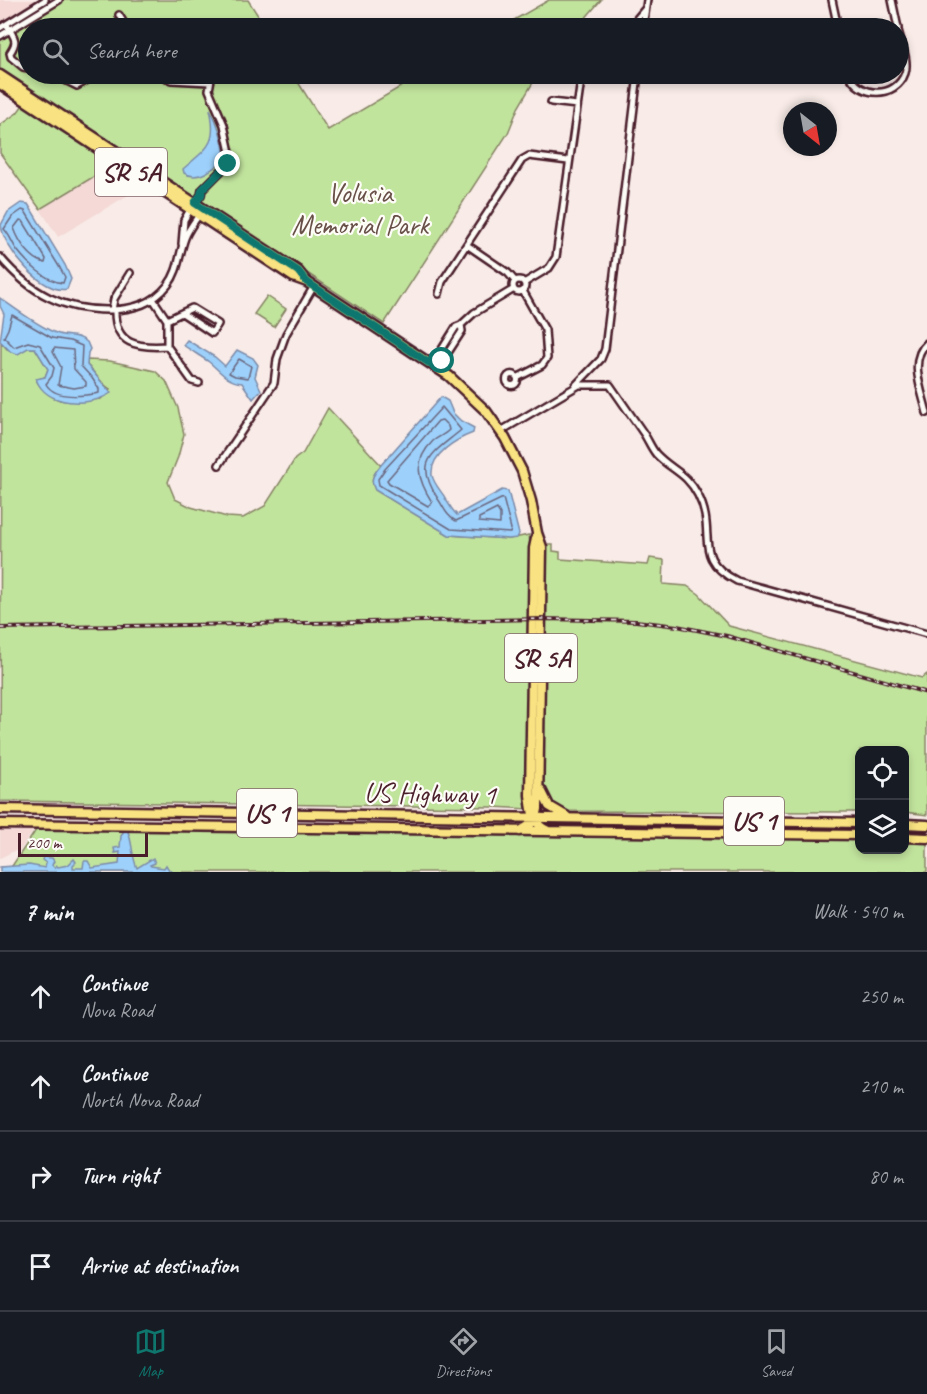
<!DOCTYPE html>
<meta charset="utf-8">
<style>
:root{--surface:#171b24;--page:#20242c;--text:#f1f3f6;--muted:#9ea1a6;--line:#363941;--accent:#0f766e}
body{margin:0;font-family:Caveat,sans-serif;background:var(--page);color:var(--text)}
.controls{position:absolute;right:18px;bottom:18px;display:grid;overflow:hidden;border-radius:12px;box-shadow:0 3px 9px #0003}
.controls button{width:54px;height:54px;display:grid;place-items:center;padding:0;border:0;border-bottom:2px solid var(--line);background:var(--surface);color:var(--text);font:30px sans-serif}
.compass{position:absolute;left:783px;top:102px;width:54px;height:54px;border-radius:50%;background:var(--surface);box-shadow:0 3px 9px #0003;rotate:149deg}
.scale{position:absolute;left:18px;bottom:15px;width:130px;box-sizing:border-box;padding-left:6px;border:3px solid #4a1f2b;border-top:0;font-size:16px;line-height:21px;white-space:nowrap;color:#4a1f2b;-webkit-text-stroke:4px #fdfcf7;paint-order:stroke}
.stop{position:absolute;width:18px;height:18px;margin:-14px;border:4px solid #0f766e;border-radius:50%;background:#fff}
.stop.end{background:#0f766e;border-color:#fff;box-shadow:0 2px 6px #0008}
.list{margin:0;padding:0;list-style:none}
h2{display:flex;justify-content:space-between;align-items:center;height:78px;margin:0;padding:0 24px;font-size:26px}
h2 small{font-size:20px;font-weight:400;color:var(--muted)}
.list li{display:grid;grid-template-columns:39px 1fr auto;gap:18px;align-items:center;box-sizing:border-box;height:90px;padding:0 24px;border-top:2px solid var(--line)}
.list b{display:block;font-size:22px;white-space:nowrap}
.list p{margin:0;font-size:20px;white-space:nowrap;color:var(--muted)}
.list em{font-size:20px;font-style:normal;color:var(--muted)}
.icon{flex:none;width:33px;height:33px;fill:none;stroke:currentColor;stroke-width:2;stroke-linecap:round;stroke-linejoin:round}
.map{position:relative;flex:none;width:927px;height:872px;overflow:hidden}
.search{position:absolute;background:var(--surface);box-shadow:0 3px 9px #0003;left:18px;right:18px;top:18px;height:66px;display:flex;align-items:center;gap:15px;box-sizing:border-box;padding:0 21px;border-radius:33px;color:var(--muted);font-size:22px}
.sheet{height:438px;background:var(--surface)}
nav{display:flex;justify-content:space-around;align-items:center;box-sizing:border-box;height:84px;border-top:2px solid var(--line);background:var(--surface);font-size:16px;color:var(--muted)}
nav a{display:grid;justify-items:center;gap:3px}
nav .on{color:var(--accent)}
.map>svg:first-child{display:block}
.built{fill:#f4d9d6}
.green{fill:#c1e49d;stroke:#868264;stroke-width:1.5}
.water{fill:#9dd1fb;stroke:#7c8aa8;stroke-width:1.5}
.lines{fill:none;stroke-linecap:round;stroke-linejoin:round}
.shore{stroke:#6b667e;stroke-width:1.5}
.minor-casing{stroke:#4a1f2b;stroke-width:10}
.primary-casing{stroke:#4a1f2b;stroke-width:13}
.minor{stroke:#fdfcf7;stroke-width:5}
.primary{stroke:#f8e281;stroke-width:8}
.rail-casing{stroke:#4a1f2b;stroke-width:4}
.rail{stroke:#fdfcf7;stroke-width:1.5;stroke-dasharray:4.5;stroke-linecap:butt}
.route{stroke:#0f766e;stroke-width:8}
.labels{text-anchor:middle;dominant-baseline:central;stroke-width:4.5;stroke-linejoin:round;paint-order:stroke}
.shield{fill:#fdfcf7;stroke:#806168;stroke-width:1.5}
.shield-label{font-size:27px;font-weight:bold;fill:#4a1f2b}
.park-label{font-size:28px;fill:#685048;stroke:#fdfcf7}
.street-label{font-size:28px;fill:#4a1f2b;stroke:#fdfcf7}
</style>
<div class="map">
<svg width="927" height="872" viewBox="0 0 927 872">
<rect width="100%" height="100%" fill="#f9ece8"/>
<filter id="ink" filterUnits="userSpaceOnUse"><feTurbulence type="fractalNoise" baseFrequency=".0167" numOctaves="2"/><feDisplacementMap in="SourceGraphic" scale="12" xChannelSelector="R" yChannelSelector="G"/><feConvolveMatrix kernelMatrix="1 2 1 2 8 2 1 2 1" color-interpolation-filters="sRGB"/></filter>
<g filter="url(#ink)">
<path class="built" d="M0,0h41l-41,25z
M113,165l32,20 -87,52 -18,-28z
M0,830h34l-15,22 -5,-1 -14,7z"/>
<path class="green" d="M59,0h189l18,28h-238v46h265l35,56 94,-56h116l-20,34 -10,25 -124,191 -175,-116 -10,13 -86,-56 -73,44 -40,-56v-28l17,-12 6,-8 -23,-15v-54z
M549,0h52l-24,28h-77z
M267,296l19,13 -12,18 -20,-13z
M1,342l6,7 28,-1 13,21 -3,8 -9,3c16,28 38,21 65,19l9,-10c-10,-6 -15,-17 -23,-24v-5l23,1 45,10 11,10 12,27 6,26 -6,23 -10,25 7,17 16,8 36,10 16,1 22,-12 30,-47 8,-6 25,-45 53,57c-7,9 -12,14 -6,25l74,45 60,4 20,-4 3,30 -3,244 -37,-2 -492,-6z
M545,545h8v6l7,1v7l88,6 2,-7 14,2 -1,24 24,2 12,8 30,32 193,52 5,-4v141l-22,-3 -1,-62h-44l-1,62 -298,-1 -14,-12 -5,-15z
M40,824l819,12 1,14h44l1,-13 22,1v34h-919z"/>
<path class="water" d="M210,109c8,14 13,31 15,48 -9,11 -27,25 -41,16l-1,-4c24,-21 35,-24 27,-60z
M21,203l7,1 37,61 6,14 -4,10c-24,6 -64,-41 -66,-64l7,-13z
M0,298c17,12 38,28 56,35 12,5 19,0 31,9l3,7 -2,4 -1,12 24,28c-21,14 -65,14 -75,-14l9,-2 3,-8 -13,-21h-7l-10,6 -7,-2 -11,-11 4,-27 -4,-8z
M187,340l28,17 10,9 12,-16 16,8 5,7 -3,12 6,13 -8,9 -11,-16c-16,-2 -21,-11 -33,-21 -9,-6 -17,-11 -26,-17z
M441,397l7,4 5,12 8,8 13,7 -1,5c-16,6 -43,21 -41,42 1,7 8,15 12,21 4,7 7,13 13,19l45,-25 6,1 11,43 -2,4 -8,1 -60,-4 -74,-45c-6,-11 -1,-16 6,-25z
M126,827c7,12 5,28 11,41l16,-10 2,5 -5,2 1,1 13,2 2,-3 3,5 4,2h-173v-5l29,-2 16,3 1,-5 -4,-3 1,-3 9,1 2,3 -2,4 3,3 1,-3 2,2 10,-2 6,-6 2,3 -3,3v3h10l1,-7h4l4,7 27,-4 1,-12 -5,1 -1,-5 6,-1 1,-11z"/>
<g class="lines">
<path class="shore" d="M22,210l3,1 35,57 5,9 -2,6c-16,-1 -36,-20 -46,-33 -5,-7 -7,-15 -13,-21l8,-12z
M20,220l3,1 23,38 -1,4c-15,-4 -26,-21 -31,-35z
M12,315l40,23 18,3 12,5 -1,20 11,12 7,11v4c-16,3 -44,7 -53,-9l6,-8 2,-8 -14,-23 -12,-3 -14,5 -10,-10 4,-8z
M54,348l19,2 1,19 12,13v4l-12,2 -16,-3 3,-18 -8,-15z
M239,359l12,7 -3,12 -13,-2 -6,-3z
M442,407l19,23c-28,24 -48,30 -23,69 6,8 8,17 18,22l47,-23 8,31 -1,4 -59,-4 -72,-44 -1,-6 7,-10z
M442,420l6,6 1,4c-5,5 -11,7 -16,11 -21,21 -15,39 -1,61l-4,4 -39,-23 -2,-3 51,-59z
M497,509l3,5v10l-21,-2v-4z"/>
<defs>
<path id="minor" d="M832,0l6,28
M892,0l6,28
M119,15l8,13
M7,25c7,13 12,15 3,28l1,4 12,10 5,1
M0,28l45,-28
M629,28l16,-19
M643,28l4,-28
M0,36l59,-36
M53,74l24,12 21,-12
M158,74l13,6 38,2
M849,74c10,24 47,25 56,-1 4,-12 -4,-31 -7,-43
M551,102l26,3
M195,203l6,-8 1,-5 24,-24 5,-9 -7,-32 -15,-35 3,-16
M182,244l2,-24 7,-12
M467,245l41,28 7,8
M0,257c30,36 64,54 111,53 23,-1 42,-6 57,-25 11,-14 11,-31 17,-47 3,-8 9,-16 14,-23
M513 286a6 6 0 1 1 12 0a6 6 0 1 1-12 0Z
M524,283l25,-15 7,-11 25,-177
M439,294l3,-12 80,-122 7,-4 39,5
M153,299l14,21v26l25,35 7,2
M112,310l2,-11 16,-26
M115,310c-1,35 23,38 52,36
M167,320l25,-12 26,16 -6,9 -30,-20
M927,343c-19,17 -5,48 0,70
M432,365l24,-38 5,-2 13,-12 40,-24
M438,368l24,-37 -1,-6
M506.5 380a5.5 5.5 0 1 1 11 0a5.5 5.5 0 1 1-11 0Z
M517,378l25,-13 5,-7 -2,-28 -22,-39
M575,386l26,-27 4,-10 33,-275
M501,431l78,-46h31c11,16 23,33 34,49 4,6 7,14 12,20 15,16 31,19 42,41 20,38 -8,62 39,86l190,53
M219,465l55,-82 3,-24 9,-25 28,-48"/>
<path id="primary" d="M0,75l298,196 8,10
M0,84l293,193 14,5 142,94 37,35 19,27 17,33 9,30 6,32 5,14 -4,262c-2,13 -7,16 -18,22
M537,534l-3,14 -4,247c2,16 2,29 18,36
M541,790l8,16 17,10
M0,809l860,14
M0,824l860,11
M904,824l23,1
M904,837l23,1"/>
</defs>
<use href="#minor" class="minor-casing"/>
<use href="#primary" class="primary-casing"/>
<use href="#minor" class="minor"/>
<use href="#primary" class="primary"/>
<defs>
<path id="rail" d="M0,628l545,-9 91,2 41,5 50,10 200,57"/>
</defs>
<use href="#rail" class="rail-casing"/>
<use href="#rail" class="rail"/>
</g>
</g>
<g class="lines" filter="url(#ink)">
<path class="route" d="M228,164l-26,26 -1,5 -6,8 103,68 9,11 125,83 6,3 4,-7"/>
</g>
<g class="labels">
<g class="shield">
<rect x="95" y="148" width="72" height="48" rx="4.5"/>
<rect x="505" y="634" width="72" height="48" rx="4.5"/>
<rect x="237" y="789" width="60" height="48" rx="4.5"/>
<rect x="724" y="797" width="60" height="48" rx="4.5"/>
</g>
<g class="shield-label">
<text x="131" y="172">SR 5A</text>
<text x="541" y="658">SR 5A</text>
<text x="267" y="813">US 1</text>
<text x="754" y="821">US 1</text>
</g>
<g class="park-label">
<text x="360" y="192">Volusia<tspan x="360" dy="32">Memorial Park</tspan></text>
</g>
<g class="street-label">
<text transform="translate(430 793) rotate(1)">US Highway 1</text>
</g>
</g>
</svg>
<div class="controls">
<button><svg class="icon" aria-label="locate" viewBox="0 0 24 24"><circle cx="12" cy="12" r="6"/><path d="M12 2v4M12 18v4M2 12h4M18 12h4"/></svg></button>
<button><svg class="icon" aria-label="layers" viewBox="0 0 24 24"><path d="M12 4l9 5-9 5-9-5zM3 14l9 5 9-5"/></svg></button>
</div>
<svg class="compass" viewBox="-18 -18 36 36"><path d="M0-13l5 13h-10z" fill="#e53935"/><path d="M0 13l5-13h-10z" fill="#9ea1a6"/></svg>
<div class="scale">200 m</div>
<div class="stop" style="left:442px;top:361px"></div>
<div class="stop end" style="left:228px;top:164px"></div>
<div class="search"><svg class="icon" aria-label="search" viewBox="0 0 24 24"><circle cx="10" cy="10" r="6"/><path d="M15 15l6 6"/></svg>Search here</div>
</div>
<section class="sheet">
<h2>7 min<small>Walk · 540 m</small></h2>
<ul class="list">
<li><svg class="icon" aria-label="ahead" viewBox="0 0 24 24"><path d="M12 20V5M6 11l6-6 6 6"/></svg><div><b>Continue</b><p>Nova Road</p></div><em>250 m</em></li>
<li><svg class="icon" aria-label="ahead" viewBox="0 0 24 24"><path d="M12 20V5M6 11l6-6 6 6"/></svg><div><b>Continue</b><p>North Nova Road</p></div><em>210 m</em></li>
<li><svg class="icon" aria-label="right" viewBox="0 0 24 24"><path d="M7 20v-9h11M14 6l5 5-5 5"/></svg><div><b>Turn right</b></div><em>80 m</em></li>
<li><svg class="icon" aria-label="arrive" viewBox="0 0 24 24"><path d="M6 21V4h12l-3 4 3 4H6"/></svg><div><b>Arrive at destination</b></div></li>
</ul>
</section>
<nav>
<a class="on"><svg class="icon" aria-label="map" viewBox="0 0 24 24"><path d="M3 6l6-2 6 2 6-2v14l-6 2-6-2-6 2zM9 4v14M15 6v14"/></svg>Map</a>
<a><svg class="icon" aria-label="directions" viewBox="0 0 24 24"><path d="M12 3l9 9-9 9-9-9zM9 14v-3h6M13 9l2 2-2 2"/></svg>Directions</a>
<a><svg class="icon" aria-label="saved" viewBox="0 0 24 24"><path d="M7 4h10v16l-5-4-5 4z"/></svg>Saved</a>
</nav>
